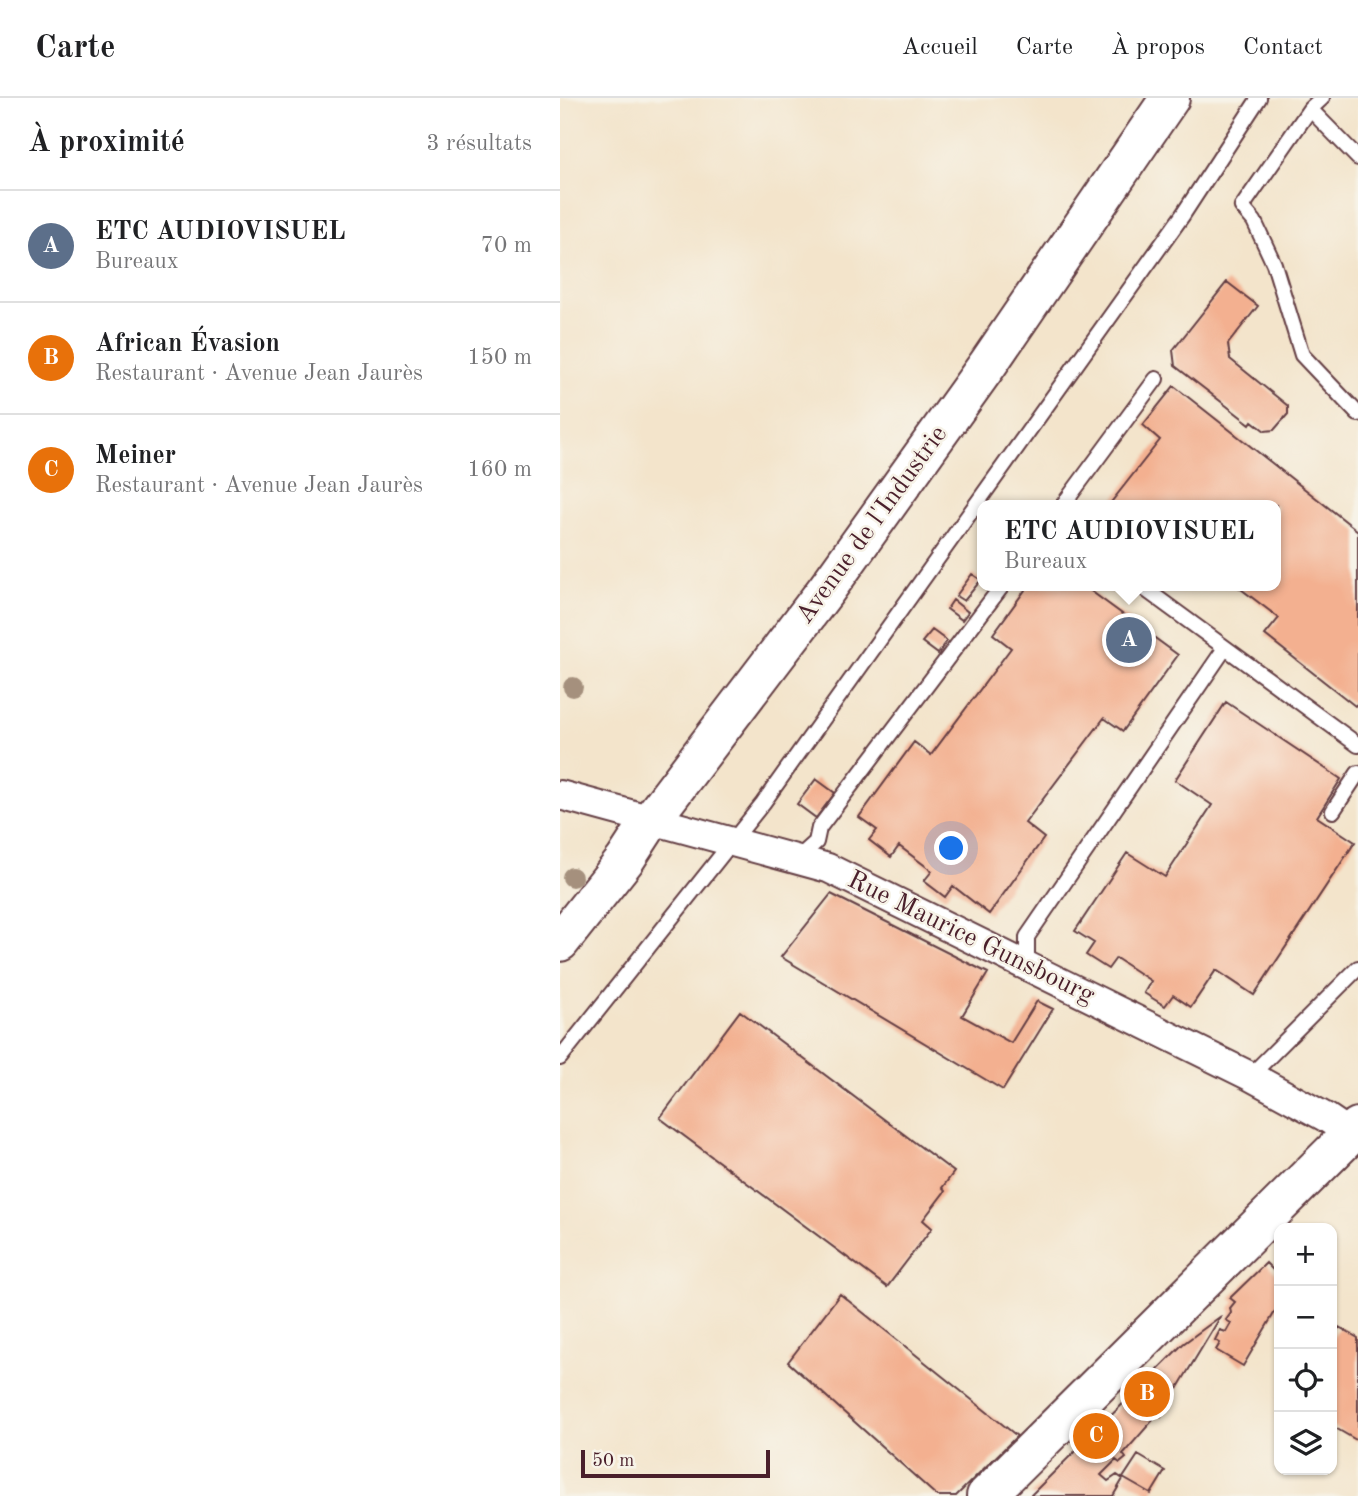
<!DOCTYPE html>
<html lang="fr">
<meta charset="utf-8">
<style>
:root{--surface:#fff;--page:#f2f2f2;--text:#202124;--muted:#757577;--line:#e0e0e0;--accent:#1f6fb2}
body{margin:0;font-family:"Old Standard TT",serif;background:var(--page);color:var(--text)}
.controls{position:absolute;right:21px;bottom:21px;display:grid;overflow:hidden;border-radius:14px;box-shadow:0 2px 5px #0004}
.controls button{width:63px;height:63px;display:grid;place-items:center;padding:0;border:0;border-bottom:2px solid var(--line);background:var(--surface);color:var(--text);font:35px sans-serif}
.scale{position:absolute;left:21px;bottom:18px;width:189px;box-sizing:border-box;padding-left:7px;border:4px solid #4a1f2b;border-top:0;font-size:19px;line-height:24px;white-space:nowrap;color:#4a1f2b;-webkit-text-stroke:5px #f7f3e8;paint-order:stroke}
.you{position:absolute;left:392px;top:751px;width:24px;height:24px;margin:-18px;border:5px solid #fff;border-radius:50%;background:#1a73e8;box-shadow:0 0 0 10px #1a73e833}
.badge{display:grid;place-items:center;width:46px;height:46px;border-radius:50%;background:var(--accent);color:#fff;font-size:23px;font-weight:700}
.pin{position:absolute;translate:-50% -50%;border:4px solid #fff;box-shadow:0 2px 7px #0006}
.popup{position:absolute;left:417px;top:402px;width:304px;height:91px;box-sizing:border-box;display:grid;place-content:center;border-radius:14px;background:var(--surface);filter:drop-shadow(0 2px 5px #0005);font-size:23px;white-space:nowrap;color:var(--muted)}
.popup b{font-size:26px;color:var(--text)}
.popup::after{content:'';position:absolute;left:50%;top:100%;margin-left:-14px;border:14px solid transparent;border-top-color:var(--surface)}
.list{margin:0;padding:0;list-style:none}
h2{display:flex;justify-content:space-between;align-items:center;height:91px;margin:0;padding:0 28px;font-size:30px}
h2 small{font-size:23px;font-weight:400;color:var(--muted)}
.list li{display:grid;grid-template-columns:46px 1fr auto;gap:21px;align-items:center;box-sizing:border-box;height:112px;padding:0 28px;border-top:2px solid var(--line)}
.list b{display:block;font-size:26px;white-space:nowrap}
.list p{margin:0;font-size:23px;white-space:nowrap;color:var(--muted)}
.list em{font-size:23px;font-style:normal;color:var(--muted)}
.icon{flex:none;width:38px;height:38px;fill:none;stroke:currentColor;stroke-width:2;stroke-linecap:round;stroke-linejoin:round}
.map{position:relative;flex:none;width:798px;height:1398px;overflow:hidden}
header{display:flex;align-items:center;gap:42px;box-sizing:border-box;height:98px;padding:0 35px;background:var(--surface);border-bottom:2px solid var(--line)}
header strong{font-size:33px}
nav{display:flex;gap:38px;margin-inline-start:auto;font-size:24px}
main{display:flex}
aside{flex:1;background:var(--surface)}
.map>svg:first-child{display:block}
.building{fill:#f3b090}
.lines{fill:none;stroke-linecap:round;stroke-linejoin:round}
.service-casing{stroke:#633d43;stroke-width:18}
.minor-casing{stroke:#633d43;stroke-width:32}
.secondary-casing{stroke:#633d43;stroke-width:42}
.service{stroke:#fff;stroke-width:14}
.minor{stroke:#fff;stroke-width:28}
.secondary{stroke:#fff;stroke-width:38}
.tree{fill:#a5907d}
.labels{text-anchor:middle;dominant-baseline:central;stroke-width:5;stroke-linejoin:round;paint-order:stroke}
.street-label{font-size:26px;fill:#4a1f2b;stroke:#f7f3e8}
</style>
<header>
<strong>Carte</strong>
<nav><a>Accueil</a><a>Carte</a><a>À propos</a><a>Contact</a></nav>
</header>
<main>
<aside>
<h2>À proximité<small>3 résultats</small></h2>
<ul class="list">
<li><span class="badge" style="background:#5c6f8a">A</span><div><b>ETC AUDIOVISUEL</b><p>Bureaux</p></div><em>70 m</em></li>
<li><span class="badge" style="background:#e8710a">B</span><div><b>African Évasion</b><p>Restaurant · Avenue Jean Jaurès</p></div><em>150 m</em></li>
<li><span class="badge" style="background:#e8710a">C</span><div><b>Meiner</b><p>Restaurant · Avenue Jean Jaurès</p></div><em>160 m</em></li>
</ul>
</aside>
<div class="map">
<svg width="798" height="1398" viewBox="0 0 798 1398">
<rect width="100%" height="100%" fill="#f7f3e8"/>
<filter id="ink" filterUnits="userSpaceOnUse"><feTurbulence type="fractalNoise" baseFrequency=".0143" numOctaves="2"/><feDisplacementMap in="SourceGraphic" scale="14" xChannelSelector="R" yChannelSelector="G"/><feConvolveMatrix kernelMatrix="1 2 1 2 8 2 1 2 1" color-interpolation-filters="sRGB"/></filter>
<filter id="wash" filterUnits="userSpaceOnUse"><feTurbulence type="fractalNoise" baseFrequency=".00686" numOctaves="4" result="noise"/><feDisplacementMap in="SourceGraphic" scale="28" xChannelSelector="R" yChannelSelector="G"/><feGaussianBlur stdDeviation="1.57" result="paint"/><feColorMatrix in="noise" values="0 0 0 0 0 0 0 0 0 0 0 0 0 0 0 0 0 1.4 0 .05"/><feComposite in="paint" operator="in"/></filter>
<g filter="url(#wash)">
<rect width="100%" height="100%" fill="#f3e4cb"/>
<g id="blocks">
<path class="building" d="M667,184l31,24 -30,38 2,15 58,47v8l-14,16 -9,1 -13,-10 -2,3 -75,-58 -2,-16z
M614,288l184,145v172l-3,3 -90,-71 14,-17 -42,-32h39v-81h-167l51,-65 -17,-15z
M412,476l9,6 -17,21 -8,-5z
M468,488h56l94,69 -55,76 -19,-13 -79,105 19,15 -55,76 -36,-28 -8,11 -21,-16 8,-10 -33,-25 -8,11 -22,-17 8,-10 -18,-13 55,-75 17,13 80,-107 -18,-14z
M393,502l15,12 -6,8 -15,-11z
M372,532l15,11 -9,13 -16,-12z
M666,604l115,77 -24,38 38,25 -101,153 -38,-25 -25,37 -18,-12 -8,11 -21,-13 7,-12 -35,-23 -8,11 -22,-14 8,-12 -19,-12 52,-78 38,24 47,-72 -37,-25z
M256,681l19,14 -19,25 -19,-14z
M271,796l157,79 -26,43 49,27 26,-42 16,8 -50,81 -222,-133z
M180,913l214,161 -12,16 3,3 -22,29 9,8 -45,59 -227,-169z
M706,1165l13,13v29l-36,61 -27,-16 4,-7 -5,-3 5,-10 6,2 5,-9 -5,-3 5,-7 -1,-5 5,-6 -5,-4z
M280,1196l177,142 -61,60h-19l-149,-134z
M661,1218l-44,73 -7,-4 -3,4 7,6 -13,22 -8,-6 -5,5 5,4 -30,34 3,4 -6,5 -4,-3 -15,15 7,6 9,-6 6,4 -10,17h-83l153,-152z
M779,1229l19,11v103l-26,-15v-87z
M578,1357l27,16 -14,23 -28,-16z"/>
</g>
</g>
<g filter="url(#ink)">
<use href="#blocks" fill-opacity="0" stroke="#633d43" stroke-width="2"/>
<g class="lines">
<defs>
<path id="service" d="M750,11l12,-11
M798,60l-48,-49 -68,98 12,14 20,43 28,91 56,59
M503,407l93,-126
M581,488l217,159
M773,713l25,-38
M236,762l20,-18 3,-14 183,-242
M467,868v-29l198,-289
M0,960l203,-255 419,-587 77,-118
M690,978l108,-108"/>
<path id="minor" d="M0,697l268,73 422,208 77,42 31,21"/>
<path id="secondary" d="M0,844l65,-82 26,-40 175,-230 162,-226 182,-266
M426,1398l372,-369"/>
</defs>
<use href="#service" class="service-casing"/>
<use href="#minor" class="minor-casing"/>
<use href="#secondary" class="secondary-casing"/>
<use href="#service" class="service"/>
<use href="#minor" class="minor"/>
<use href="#secondary" class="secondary"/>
</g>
<g class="tree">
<circle cx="13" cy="589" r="10"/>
<circle cx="12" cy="779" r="10"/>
</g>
</g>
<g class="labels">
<g class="street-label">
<text transform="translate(312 427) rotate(-54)">Avenue de l'Industrie</text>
<text transform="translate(411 840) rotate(26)">Rue Maurice Gunsbourg</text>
</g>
</g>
</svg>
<div class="controls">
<button>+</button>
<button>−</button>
<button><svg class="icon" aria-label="locate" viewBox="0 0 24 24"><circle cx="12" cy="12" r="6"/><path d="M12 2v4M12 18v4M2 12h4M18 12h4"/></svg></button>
<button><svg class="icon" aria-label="layers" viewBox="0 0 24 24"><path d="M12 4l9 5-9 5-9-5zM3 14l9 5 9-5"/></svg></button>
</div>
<div class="scale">50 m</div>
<div class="you"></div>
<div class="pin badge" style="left:569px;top:542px;background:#5c6f8a">A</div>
<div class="popup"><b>ETC AUDIOVISUEL</b>Bureaux</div>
<div class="pin badge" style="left:587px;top:1296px;background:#e8710a">B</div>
<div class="pin badge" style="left:536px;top:1338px;background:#e8710a">C</div>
</div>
</main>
